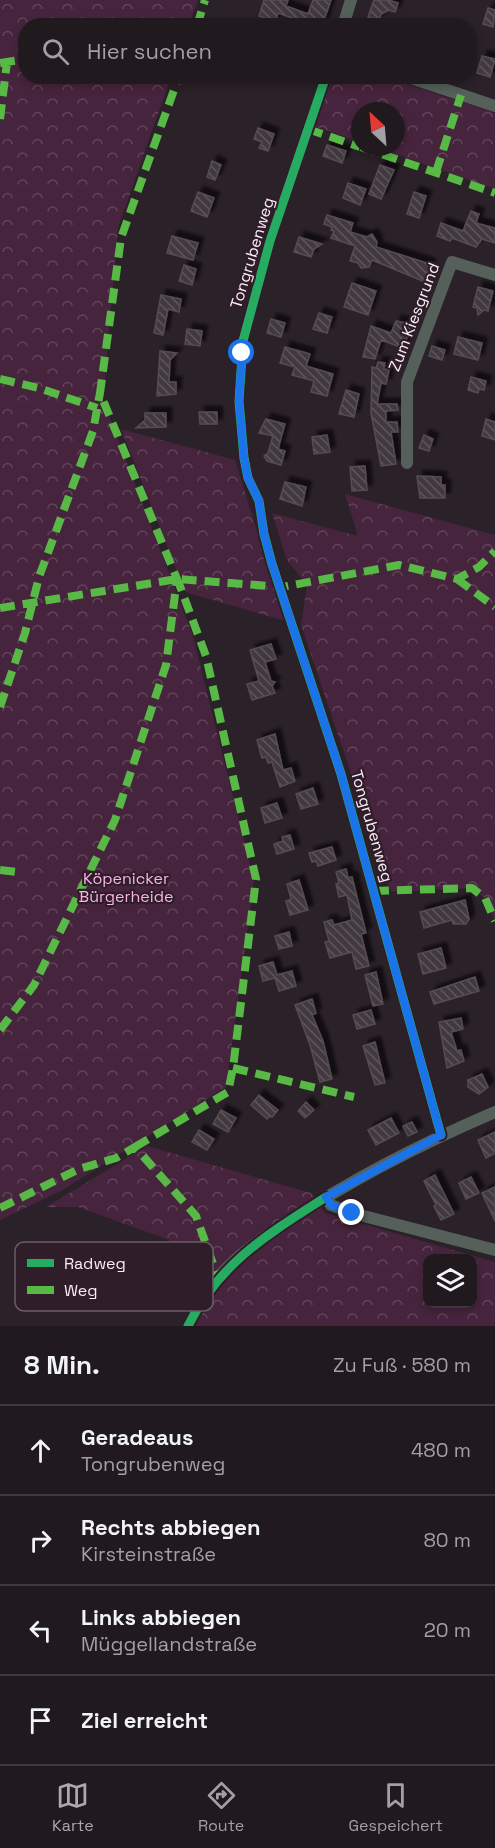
<!DOCTYPE html>
<html lang="de">
<meta charset="utf-8">
<style>
:root{--surface:#20191e;--page:#282227;--text:#f1f3f6;--muted:#a2a0a4;--line:#3d383c;--accent:#b2a6ae}
body{margin:0;font-family:"Space Grotesk",sans-serif;background:var(--page);color:var(--text)}
.controls{position:absolute;right:18px;bottom:18px;display:grid;overflow:hidden;border-radius:12px;box-shadow:0 3px 9px #0003}
.controls button{width:54px;height:54px;display:grid;place-items:center;padding:0;border:0;border-bottom:2px solid var(--line);background:var(--surface);color:var(--text);font:30px sans-serif}
.compass{position:absolute;left:351px;top:102px;width:54px;height:54px;border-radius:50%;background:var(--surface);box-shadow:0 3px 9px #0003;rotate:334deg}
.stop{position:absolute;width:18px;height:18px;margin:-14px;border:4px solid #1a73e8;border-radius:50%;background:#fff}
.stop.end{background:#1a73e8;border-color:#fff;box-shadow:0 2px 6px #0008}
.list{margin:0;padding:0;list-style:none}
h2{display:flex;justify-content:space-between;align-items:center;height:78px;margin:0;padding:0 24px;font-size:26px}
h2 small{font-size:20px;font-weight:400;color:var(--muted)}
.list li{display:grid;grid-template-columns:39px 1fr auto;gap:18px;align-items:center;box-sizing:border-box;height:90px;padding:0 24px;border-top:2px solid var(--line)}
.list b{display:block;font-size:22px;white-space:nowrap}
.list p{margin:0;font-size:20px;white-space:nowrap;color:var(--muted)}
.list em{font-size:20px;font-style:normal;color:var(--muted)}
.icon{flex:none;width:33px;height:33px;fill:none;stroke:currentColor;stroke-width:2;stroke-linecap:round;stroke-linejoin:round}
.map{position:relative;flex:none;width:495px;height:1326px;overflow:hidden}
.search{position:absolute;background:var(--surface);box-shadow:0 3px 9px #0003;left:18px;right:18px;top:18px;height:66px;display:flex;align-items:center;gap:15px;box-sizing:border-box;padding:0 21px;border-radius:24px;color:var(--muted);font-size:22px}
.sheet{height:438px;background:var(--surface)}
nav{display:flex;justify-content:space-around;align-items:center;box-sizing:border-box;height:84px;border-top:2px solid var(--line);background:var(--surface);font-size:16px;color:var(--muted)}
nav a{display:grid;justify-items:center;gap:3px}
nav .on{color:var(--accent)}
.map>svg:first-child{display:block}
.forest{fill:url(#forest-crowns);fill-rule:evenodd}
.building{fill:url(#building-back-hatch);stroke:#554c52;stroke-width:1.5;filter:url(#shadow)}
.lines{fill:none;stroke-linecap:round;stroke-linejoin:round}
.street{stroke:#55605a;stroke-width:12}
.quiet{stroke:#58b947;stroke-width:8;stroke-dasharray:15 8;stroke-linecap:butt}
.cycleway-casing{stroke:#2f1d29;stroke-width:13}
.cycleway{stroke:#26ab63;stroke-width:9}
.route{stroke:#1a73e8;stroke-width:8}
.labels{text-anchor:middle;dominant-baseline:central;stroke-width:4.5;stroke-linejoin:round;paint-order:stroke}
.street-label{font-size:16px;fill:#faeef6;stroke:#2f1d29}
.park-label{font-size:16px;fill:#fbb2e6;stroke:#2f1d29}
.key{fill:#2f1d29;stroke:#6c5c66;stroke-width:1.5}
.key-label{font-size:16px;fill:#faeef6}
</style>
<div class="map">
<svg width="495" height="1326" viewBox="0 0 495 1326">
<defs>
<pattern id="forest-crowns" width="20" height="18" patternUnits="userSpaceOnUse" patternTransform="scale(1.5)"><rect width="20" height="18" fill="#46243d"/><path d="M2 6a3 3 0 1 1 6 0M12 15a3 3 0 1 1 6 0" fill="none" stroke="#62445a"/></pattern>
<pattern id="building-back-hatch" width="6" height="6" patternUnits="userSpaceOnUse" patternTransform="scale(1.5)"><rect width="6" height="6" fill="#42393f"/><path d="M-1 5l2 2M0 0l6 6M5-1l2 2" fill="none" stroke="#5e565b"/></pattern>
<filter id="shadow"><feDropShadow dx="5.5" dy="-5.5" stdDeviation="1.5" flood-color="#0009"/></filter>
</defs>
<rect width="100%" height="100%" fill="#2b2128"/>
<path class="forest" d="M0,0h198l-9,25 -163,1v50l145,1 -53,151 -15,172 90,236 61,245 -28,206 -165,104 -61,29z
M330,77h55l110,36v76l-119,-42h20v-36h-36v31l-49,-17z
M121,429l114,31 50,161 -100,-29z
M345,494l150,41v386l-10,-23 -14,-10 -80,4 -90,-267 6,-40 -20,-25 -15,-47 86,23z
M147,1146l164,47 14,20 170,49v64h-300l-26,-86 -91,-33h-32zM428,1258h44v46h-44z"/>
<path class="building" d="M264,0h24l-2,6 22,8 5,-14h18l-9,26h-16l1,-3 -29,-10 -3,9 -16,-6z
M374,0h14l10,3 -3,9 -6,-2 -8,4 -2,6 -11,-3z
M488,8l7,2 -2,17 -10,-3z
M482,56l13,3 -5,18 -13,-4z
M258,128l16,6 -6,17 -9,-3 3,-6 -8,-3z
M327,145l19,6 -4,12 -19,-7z
M212,161l9,4 -6,15 -8,-3z
M380,165l14,5 -13,29 -12,-5z
M348,183l18,6 -6,16 -17,-7z
M198,192l16,6 -7,19 -16,-6z
M414,192l12,4 -7,22 -12,-4z
M471,211l8,3 -3,9 19,5v15l-13,-4 -6,8 -24,-9 -2,3 -13,-5 4,-13 22,8z
M327,215l26,8 -3,9 17,5 5,-3 5,8 -1,5 54,17 -5,18 -53,-22 -3,7 -8,1 -3,-5 -8,-2 5,-15 -24,-8 3,-7 -3,-1 1,-3 -8,-3z
M172,236l26,7 -5,17 -26,-7z
M299,237l23,7 -8,5 -3,8 -17,-5z
M184,265l12,4 -4,16 -13,-4z
M352,283l24,8 -8,24 -24,-8z
M478,287l15,4 -5,20 -4,-1 -6,5 -1,-7 -4,-1z
M161,295l20,4 -2,13 -11,-3 -5,26 -9,-2z
M319,313l13,4 -5,16 -14,-4z
M271,319l14,4 -4,14 -14,-4z
M396,321l16,3 -9,24 -22,-8 -6,19 -12,-2 8,-31 20,7z
M187,329l15,2 -2,15 -15,-2z
M458,337l24,6 -4,17 -24,-6z
M432,346l13,4 -3,10 -13,-4z
M285,347l25,7 -4,12 27,8 -6,22 -16,-4 3,-11 -22,-6 3,-8 -15,-4z
M160,351l17,2 -7,7 -1,22h7v12l-19,2z
M378,362l7,1 -1,6 5,1 -3,14 -5,-1 -4,21h20l1,6 -12,1v11h11l1,10h-7l5,32 -15,2 -10,-53 1,-46 4,1z
M471,377l15,4 -2,9 -5,-1 -1,4 -10,-3z
M346,390l13,4 -5,23 -15,-3z
M199,412h18v12h-17z
M145,413h21v14l-30,1 9,-8z
M266,419l19,5 -7,25 7,2 -4,14 -14,-4 -3,-5 4,-3 5,-17 -14,-3z
M486,419l9,3v18l-13,-4z
M327,435l3,17 -16,2 -2,-17z
M424,435l9,4 -4,12 -10,-3z
M365,466l2,24 -15,1 -2,-24z
M417,476l24,1v8h4v13h-25z
M285,482l21,5 -4,19 -22,-7z
M271,644l5,15 -11,3 6,19 4,1 -3,4 3,7 -23,7 -5,-16 12,-3 -9,-31z
M275,734l8,36 8,-2 4,13 -15,6 -8,-25 -4,1 -2,-6 -4,1 -5,-18z
M313,788l5,16 -17,5 -5,-15z
M277,803l5,15 -17,5 -4,-15z
M290,835l4,14 -17,5 -3,-10 9,-3 -1,-4z
M332,847l4,13 -18,6 -2,-5 -4,1 -3,-9z
M346,869l2,9 4,-1 14,56 -5,1 8,32 -13,3 -4,-17 -22,6 -5,-16 4,-1 -5,-19 8,-2 2,5 18,-5 -5,-25 -8,2 -3,-13 3,-1 -3,-11z
M299,880l9,30 -18,5 -4,-14 5,-2 -4,-15z
M465,900l4,19 -3,5h-13l-1,-4 -28,8 -4,-16z
M289,932l3,14 -13,3 -4,-13z
M441,948l5,20 -23,6 -5,-20z
M273,962l4,13 15,-4 4,15 -17,5 -4,-13 -12,3 -4,-15z
M376,972l7,32 -10,2 -8,-31z
M475,977l4,14 -45,13 -4,-12z
M312,999l4,14 -4,2 11,26 9,38 -12,3 -10,-37 -15,-40z
M371,1010l4,14 -18,5 -4,-14z
M461,1018l2,11 -12,3 6,19 4,-1 3,11 -17,7 -8,-46z
M375,1042l10,41 -10,2 -12,-39z
M482,1074l6,13 -9,7 -11,-7v-7z
M259,1095l19,15 -6,7 -2,-1 -3,3 -16,-14z
M306,1102l8,8 -9,8 -7,-7z
M221,1110l15,8 -8,14 -15,-8z
M391,1118l8,15 -23,12 -8,-15z
M412,1122l5,10 -9,4 -5,-10z
M199,1130l15,9 -7,11 -15,-8z
M495,1132v21l-9,5 -8,-18z
M435,1175l19,39 -13,6 -7,-14 2,-1 -12,-24z
M471,1177l8,16 -13,6 -7,-16z
M495,1187v34l-13,-28z"/>
<g class="lines">
<path class="street" d="M343,26l8,-26
M326,76l-56,165 -27,100 -4,60 5,57 4,20 11,23 5,33 8,30 69,210 100,361
M405,76l90,30
M407,463v-81l45,-120 43,13
M326,1197l5,8 21,8 143,37
M188,1326c10,-21 22,-41 38,-57 18,-19 40,-33 62,-47 65,-44 135,-79 207,-110"/>
<path class="quiet" d="M197,26l8,-26
M0,63l26,-4
M0,119l7,-57
M308,129l52,18
M361,147l134,46
M436,172l25,-77
M0,379l39,9 58,20
M457,579l38,28
M0,608l177,-29 105,8 117,-22 58,14 22,-12 16,-16
M0,707l25,-74 14,-56 54,-146 7,-38
M0,870l18,2
M374,891l98,-3 13,10 10,23
M0,1030l34,-45 81,-165 51,-155 11,-86 -77,-186 21,-155 58,-162
M233,1068l121,29
M135,1147l93,-55 5,-24 23,-189 -50,-223 -28,-75
M0,1208l79,-39 37,-11 19,-11 61,69 22,62"/>
<defs>
<path id="cycleway" d="M326,76l-56,165 -27,100 -4,60 5,57 4,20 11,23 5,33 8,30 69,210 100,361
M188,1326c31,-63 80,-92 138,-129"/>
</defs>
<use href="#cycleway" class="cycleway-casing"/>
<use href="#cycleway" class="cycleway"/>
</g>
<g class="lines">
<path class="route" d="M242,353l-3,48 5,57 4,20 11,23 5,33 8,30 69,210 100,361 -115,62 5,8 21,8"/>
</g>
<g class="labels">
<g class="street-label">
<text transform="translate(252 253) rotate(-73)">Tongrubenweg</text>
<text transform="translate(414 317) rotate(-69)">Zum Kiesgrund</text>
<text transform="translate(372 826) rotate(74)">Tongrubenweg</text>
</g>
<g class="park-label">
<text x="126" y="878">Köpenicker<tspan x="126" dy="18">Bürgerheide</tspan></text>
</g>
</g>
<rect x="15" y="1242" width="198" height="69" rx="9" class="key"/>
<rect x="27" y="1259" width="27" height="8" fill="#26ab63"/>
<rect x="27" y="1286" width="27" height="8" fill="#58b947"/>
<g class="key-label">
<text x="64" y="1269">Radweg</text>
<text x="64" y="1296">Weg</text>
</g>
</svg>
<div class="controls">
<button><svg class="icon" aria-label="layers" viewBox="0 0 24 24"><path d="M12 4l9 5-9 5-9-5zM3 14l9 5 9-5"/></svg></button>
</div>
<svg class="compass" viewBox="-18 -18 36 36"><path d="M0-13l5 13h-10z" fill="#e53935"/><path d="M0 13l5-13h-10z" fill="#a2a0a4"/></svg>
<div class="stop" style="left:242px;top:353px"></div>
<div class="stop end" style="left:352px;top:1213px"></div>
<div class="search"><svg class="icon" aria-label="search" viewBox="0 0 24 24"><circle cx="10" cy="10" r="6"/><path d="M15 15l6 6"/></svg>Hier suchen</div>
</div>
<section class="sheet">
<h2>8 Min.<small>Zu Fuß · 580 m</small></h2>
<ul class="list">
<li><svg class="icon" aria-label="ahead" viewBox="0 0 24 24"><path d="M12 20V5M6 11l6-6 6 6"/></svg><div><b>Geradeaus</b><p>Tongrubenweg</p></div><em>480 m</em></li>
<li><svg class="icon" aria-label="right" viewBox="0 0 24 24"><path d="M7 20v-9h11M14 6l5 5-5 5"/></svg><div><b>Rechts abbiegen</b><p>Kirsteinstraße</p></div><em>80 m</em></li>
<li><svg class="icon" aria-label="left" viewBox="0 0 24 24"><path d="M17 20v-9H6M10 6l-5 5 5 5"/></svg><div><b>Links abbiegen</b><p>Müggellandstraße</p></div><em>20 m</em></li>
<li><svg class="icon" aria-label="arrive" viewBox="0 0 24 24"><path d="M6 21V4h12l-3 4 3 4H6"/></svg><div><b>Ziel erreicht</b></div></li>
</ul>
</section>
<nav>
<a class="on"><svg class="icon" aria-label="map" viewBox="0 0 24 24"><path d="M3 6l6-2 6 2 6-2v14l-6 2-6-2-6 2zM9 4v14M15 6v14"/></svg>Karte</a>
<a><svg class="icon" aria-label="directions" viewBox="0 0 24 24"><path d="M12 3l9 9-9 9-9-9zM9 14v-3h6M13 9l2 2-2 2"/></svg>Route</a>
<a><svg class="icon" aria-label="saved" viewBox="0 0 24 24"><path d="M7 4h10v16l-5-4-5 4z"/></svg>Gespeichert</a>
</nav>
